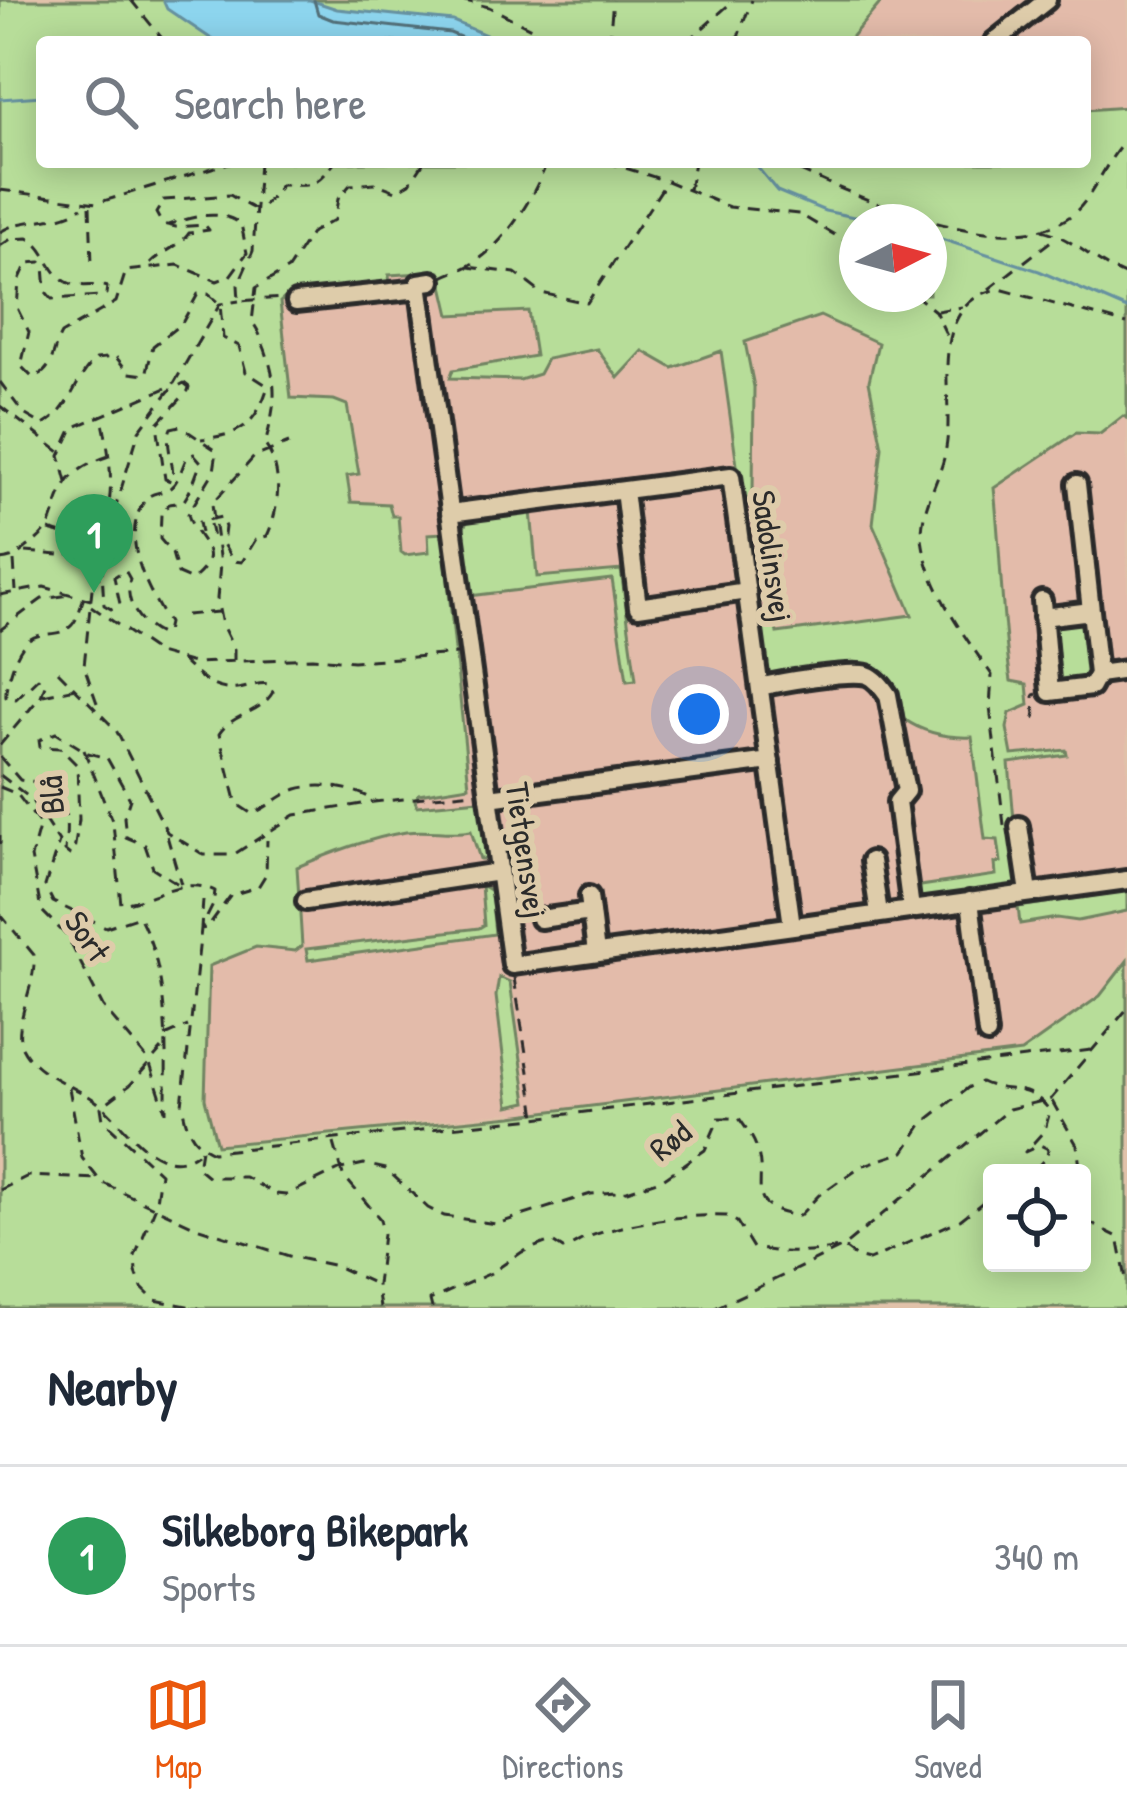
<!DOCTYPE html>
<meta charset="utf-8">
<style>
:root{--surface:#fff;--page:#f2f2f3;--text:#1f2937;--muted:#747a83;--line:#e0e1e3;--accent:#ea580c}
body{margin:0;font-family:"Patrick Hand",sans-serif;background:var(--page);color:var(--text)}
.controls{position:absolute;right:36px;bottom:36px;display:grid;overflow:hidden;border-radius:12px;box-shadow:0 6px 30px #0003}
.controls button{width:108px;height:108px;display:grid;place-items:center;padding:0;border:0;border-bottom:3px solid var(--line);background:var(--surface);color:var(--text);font:60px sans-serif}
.compass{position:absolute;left:839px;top:204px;width:108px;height:108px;border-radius:50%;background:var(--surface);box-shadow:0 6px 30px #0003;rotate:84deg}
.you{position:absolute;left:699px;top:714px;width:42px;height:42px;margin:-30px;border:9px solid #fff;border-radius:50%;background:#1a73e8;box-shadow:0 0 0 18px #1a73e833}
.badge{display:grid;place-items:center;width:78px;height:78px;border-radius:50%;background:var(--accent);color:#fff;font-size:39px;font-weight:700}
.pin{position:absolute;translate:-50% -99px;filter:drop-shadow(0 3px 6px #0008)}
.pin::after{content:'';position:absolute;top:63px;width:42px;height:36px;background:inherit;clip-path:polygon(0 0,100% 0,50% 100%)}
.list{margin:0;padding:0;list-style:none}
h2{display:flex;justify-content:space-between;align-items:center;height:156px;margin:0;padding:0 48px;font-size:51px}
h2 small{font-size:39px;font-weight:400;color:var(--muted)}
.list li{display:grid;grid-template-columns:78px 1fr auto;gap:36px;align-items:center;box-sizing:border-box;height:180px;padding:0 48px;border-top:3px solid var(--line)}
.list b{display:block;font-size:45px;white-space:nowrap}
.list p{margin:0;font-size:39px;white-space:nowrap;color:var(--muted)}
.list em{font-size:39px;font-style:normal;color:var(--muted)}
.icon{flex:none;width:66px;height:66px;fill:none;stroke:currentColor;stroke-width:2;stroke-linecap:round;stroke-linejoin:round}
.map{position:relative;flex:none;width:1127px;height:1308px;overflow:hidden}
.search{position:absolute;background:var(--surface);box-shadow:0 6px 30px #0003;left:36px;right:36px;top:36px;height:132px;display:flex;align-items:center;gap:30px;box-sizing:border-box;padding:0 42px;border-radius:12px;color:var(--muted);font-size:45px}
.sheet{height:336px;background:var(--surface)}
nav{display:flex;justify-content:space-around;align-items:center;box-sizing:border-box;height:168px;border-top:3px solid var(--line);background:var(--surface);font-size:33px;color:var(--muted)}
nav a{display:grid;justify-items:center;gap:6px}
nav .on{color:var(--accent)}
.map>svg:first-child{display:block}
.built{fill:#e3bbaa}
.green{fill:#b7dd99;stroke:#718462;stroke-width:3;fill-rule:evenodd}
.water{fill:#8dd5ee;stroke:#6691a0;stroke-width:3}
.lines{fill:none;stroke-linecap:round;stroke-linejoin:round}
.shore{stroke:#526f79;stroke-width:3}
.stream{stroke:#6691a0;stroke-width:3}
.minor-casing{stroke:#2b2b2b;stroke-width:26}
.path{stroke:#2b2b2b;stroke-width:3;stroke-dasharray:12 9;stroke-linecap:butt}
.minor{stroke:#deccaa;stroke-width:16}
.labels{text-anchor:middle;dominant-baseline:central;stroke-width:12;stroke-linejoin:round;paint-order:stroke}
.street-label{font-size:33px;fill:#2b2b2b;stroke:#deccaa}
</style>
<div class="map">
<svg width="1127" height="1308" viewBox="0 0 1127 1308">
<rect width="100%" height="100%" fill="#e1c2aa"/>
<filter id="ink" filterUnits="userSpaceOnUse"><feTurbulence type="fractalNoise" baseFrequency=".00833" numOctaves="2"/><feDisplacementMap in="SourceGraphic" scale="24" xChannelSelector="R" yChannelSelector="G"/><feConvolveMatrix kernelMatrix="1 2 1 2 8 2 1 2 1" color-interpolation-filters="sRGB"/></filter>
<g filter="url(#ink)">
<path class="built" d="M883,0h244v107l-42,3v-68h-238z
M438,253l160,96 45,2 30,17 147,-52 59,27 -10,38 13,66 -9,77 39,91 -135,18 119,58 109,-10 -31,-75 36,-242 117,54v543l-27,35 -78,56 -444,56 -43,14 -23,-10 -296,31 -11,-44 1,-119 23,-99 101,-72 139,-24 -148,-141 -41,-342 44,-40z"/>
<path class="green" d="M0,0h883l-36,42h-805v120h1043v-52l42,-3v311l-4,-2 -23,18 -24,-1 -82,55c7,65 7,129 17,193l16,3 2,21 -19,8 -3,15 5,27 54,-5 1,5 -58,8 11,126 -97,11 -9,-13 82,-12 -1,-12 6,-1 -3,-22 -13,-1 -13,-102c-24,1 -48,-4 -68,-18l-5,-28 -8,3 -12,-16 -113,3 -10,-62 18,-4 3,18 135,-18 -39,-91 9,-77 -13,-66 9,-38 -58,-27 -75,26 9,45 -1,110 -11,4 -21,-150 -48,17 -30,-17 -25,27 -21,-29 -50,10 -8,15 -19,6 -70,-2 3,-8 82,-14 -7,-45 -78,4 -10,-43 -51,3 1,11 -93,13 -9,-4 -8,7 11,96 43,2 13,5 12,69 -12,2 4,26 38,2 3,12h6l3,36 4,3 24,-3 -1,-18 15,-1 26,253 -50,8 -4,6 2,6 63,-6 6,59h-6l-9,-28c-21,4 -42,-2 -65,1 -37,6 -75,21 -109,35l5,79 -7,5 -39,-4 -47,19 -4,133 12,46 295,-29 509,-64 79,-56 27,-35v347h-1127zM857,222h72v72h-72zM992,1173h90v90h-90z
M531,511l6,66 84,-7 15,110 -9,1 -15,-102 -143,17 -10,-62 11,-16z
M1083,623l7,57 -32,5 -7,-58z
M481,885l10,6 4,43 -187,26 -2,-11 173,-21 5,-3z
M1127,891v20l-49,10 -21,-3 -37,6 -2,-17z
M499,977l11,5 17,120 -18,4 -13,-110z"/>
<path class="water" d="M163,0h147l27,9 116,12 49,21h-286l-49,-33z"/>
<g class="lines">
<path class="shore" d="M314,0l4,14 15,6 117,13 22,9"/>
<path class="stream" d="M0,99l42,-3
M753,162l24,29 48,20 53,11
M929,235l110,36 88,38"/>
<defs>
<path id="minor" d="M994,42l53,-42
M432,281l-13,2 93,682 615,-85
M296,302l124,-13
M1077,484l21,190 29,-4
M624,490l14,117 109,-16
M450,513l281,-37 61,450
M1042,601l8,91 41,-5 7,-13
M1043,617l48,-6
M760,687c20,-5 89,-17 107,-12 9,3 16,13 21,20l18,96 -9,11 14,107
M489,798l281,-37
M1019,826l10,67
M871,861l8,52
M589,896l7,57
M306,901l193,-29
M970,901l17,133
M540,919l51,-7"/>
</defs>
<use href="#minor" class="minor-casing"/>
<path class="path" d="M131,0l34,42
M461,0l28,7 70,35
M609,42l4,-42
M687,42l47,-42
M736,42l16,-42
M259,162l-6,89 -15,34 1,16 44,-3
M350,162h6
M606,162l61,19 62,26 70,7 58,34
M780,162c69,30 224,107 293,52 20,-16 32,-53 54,-75
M0,190l97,13 135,-41
M689,190l5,-28
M90,206l2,58
M1042,230c32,8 53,34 85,46
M0,232c26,-17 59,-7 82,-25
M0,246l11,-7 17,-1c20,11 20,34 39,44 13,7 27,1 40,5l-1,7 -5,2 -49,3 -6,-7 -2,-26 -3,-4 -14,1 -8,18 -2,27 12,24 -8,34 11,11c22,-4 19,-25 29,-43l55,-32 10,-31 52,-6 39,16 13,-5 17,-23 -6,-29c-22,-16 -49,-7 -73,1
M1024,262l27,-21 2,-7
M150,264c11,-12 31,-18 39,-31l20,-3 -4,-5 -29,2 -14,-3 -6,-11 8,-13 66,-5c33,20 26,20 51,-10 32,0 33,4 54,-23
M468,267l47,6 26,20 46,10 80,-122
M443,277c9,-5 19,-7 27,-12 35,-20 63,-66 77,-103
M989,289l27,-21
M914,294l21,17 14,29
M937,311l25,-4
M0,382l24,32 19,11c28,-14 30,-45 53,-66l20,-2 13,16 17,2 7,-29 29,-23 16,-29h10l12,10 3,34 16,8 7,26 22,14c-12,39 -27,49 -67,53
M184,383l5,4 -1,4 -31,33 8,55 6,2c6,-17 -8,-34 0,-53l9,-2 37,25 -3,20 -26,43c7,28 40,38 4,66l-14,-6 -6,-21 -12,-14 1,-25 8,-10 14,-2c8,-11 13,-27 18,-40l-7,-8 -6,2c-6,9 -9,26 -18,32 -9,6 -18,3 -25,12 -27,39 4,91 23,123l-2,9 -6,2c-21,-10 -36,-32 -30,-55l-5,-9 -11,7 6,27 -9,5 -7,-4 -3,-51 38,-123 30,-40z
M0,406l60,46
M67,482l-7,-26 13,-28 100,-43 47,-81 19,-3
M210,524l4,19
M49,530c8,2 20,7 29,7 49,-1 30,-95 23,-123
M201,533l-2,-11 22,-5 4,10 -2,17 10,17 9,1 14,-23 11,-3c13,-28 16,-67 -2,-91 10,-39 14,-57 0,-96 -5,-11 -5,-18 -13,-27l4,-34 32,-19 24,-37 22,-12 4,-21 12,-14 25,-2 21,8 14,-8 14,-21
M26,552l33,3 37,-4
M0,560c13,-1 16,-4 26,-12 36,-25 22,-35 41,-65 9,-14 27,-22 42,-27
M14,561l2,30
M0,595l44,-8 47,13
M91,606l67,47 35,10 119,-5 41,3 104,-7
M186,615l32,-3
M0,630l42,-31 28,-4
M181,660c16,15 32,32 56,29 13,-1 19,-7 32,-5l4,8c-14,23 -39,20 -54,42l18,70 15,10c16,-7 30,-20 45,-25 24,-7 60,-1 80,13
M234,660v-11l-12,-24 -5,-26 3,-35 -8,-60 42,-47 35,-14
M58,671l58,59 51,102 37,23h29l62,-40 79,-13 101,-10
M43,695l32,-7
M97,703l-13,-37 9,-87 7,-2
M1035,719l-1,-24 3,-1
M0,745l41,-49 4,-11 -7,-7 -22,21 -10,-2c-1,-11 3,-17 6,-28 16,-52 41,-24 60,-44 6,-6 9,-20 12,-28
M84,750l29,73 8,81c31,-4 62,-29 94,-13l-2,14 -12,24 -19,176c5,23 8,37 31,47l323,-34 555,-68
M0,757l20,23c9,2 20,0 29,6 21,12 18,44 16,65l5,4 4,-4 5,-31 -2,-55 -17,-17 -20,-1 -1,-7 17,-7 32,20 19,5 23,41 -6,18 2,20 19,8 8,23 25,16
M0,775l30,23 29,44 -14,44 8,16 53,25 33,-11c31,58 27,132 27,196
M0,787l17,7 23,30 -9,33 10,53 26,26 36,71 46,54 16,49
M1004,825l-14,-118 2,-32c-27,-38 -61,-83 -69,-130 -6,-35 18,-63 23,-97 7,-40 -8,-92 11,-129 9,-18 23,-27 43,-30l127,35
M0,835v9
M167,836l14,48
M203,900l-2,29 6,-1 24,-33 27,-8 8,-13 1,-34
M0,914l34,41c3,28 -22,71 -12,92 12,25 46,37 68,50 26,16 43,49 72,61 13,5 24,3 35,-5
M514,978l22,138
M165,1036l23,-10
M162,1049l-32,36 -29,22 2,13 57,53 -5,35 -20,48 1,16 6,16 12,12 45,8
M69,1088l13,70 19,24 95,45 93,29 47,10 41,19
M1052,1101l25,44 10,73 3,5 28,14 9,47
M334,1143l9,32 37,44 3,15 -6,51 3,23
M201,1149l-3,19 11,9h36l30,17 11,1 55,-26 23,-5 22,5 42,39 16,8 52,8 95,-30 36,-3 36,-12 42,-29 14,-32h20c8,12 16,21 19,35 9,34 -15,55 41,63l20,-21 42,-29 43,-14 19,-29 46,-36 12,-5c27,13 47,-1 69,29l-5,19 -20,22 15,-7 8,4 -1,7 -15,17
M1063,1173l17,-7
M0,1190l28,-14 69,3
M432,1308l-2,-8 61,-27 31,-21 29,-11 12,8c9,-3 16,-8 25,-12 41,-15 98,-23 139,-21l10,6 16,26c33,6 57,6 90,-1l13,10 13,3 91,-40 32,-25
M715,1308l128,-61 166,-138 42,-10 76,-90"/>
<use href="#minor" class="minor"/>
</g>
</g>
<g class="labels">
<g class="street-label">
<text transform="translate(773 556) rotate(82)">Sadolinsvej</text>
<text transform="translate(51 795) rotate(-94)">Blå</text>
<text transform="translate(527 850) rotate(82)">Tietgensvej</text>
<text transform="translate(88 936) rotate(56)">Sort</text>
<text transform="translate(670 1140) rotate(-39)">Rød</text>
</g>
</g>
</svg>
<div class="controls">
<button><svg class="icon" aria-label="locate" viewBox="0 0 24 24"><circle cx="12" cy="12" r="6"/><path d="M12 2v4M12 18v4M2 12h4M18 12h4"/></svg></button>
</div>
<svg class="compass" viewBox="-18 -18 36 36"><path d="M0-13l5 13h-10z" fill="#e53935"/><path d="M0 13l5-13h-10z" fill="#747a83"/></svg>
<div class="you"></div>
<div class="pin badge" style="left:94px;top:593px;background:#2e9e5b">1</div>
<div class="search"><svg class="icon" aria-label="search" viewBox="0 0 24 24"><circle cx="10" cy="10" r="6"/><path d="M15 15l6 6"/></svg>Search here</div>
</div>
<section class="sheet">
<h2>Nearby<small></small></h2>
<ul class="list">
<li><span class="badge" style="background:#2e9e5b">1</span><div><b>Silkeborg Bikepark</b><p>Sports</p></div><em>340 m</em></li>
</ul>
</section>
<nav>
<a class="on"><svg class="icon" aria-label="map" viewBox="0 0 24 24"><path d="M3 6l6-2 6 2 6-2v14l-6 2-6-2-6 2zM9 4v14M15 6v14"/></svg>Map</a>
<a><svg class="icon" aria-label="directions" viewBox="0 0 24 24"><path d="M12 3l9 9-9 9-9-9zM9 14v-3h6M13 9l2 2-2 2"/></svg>Directions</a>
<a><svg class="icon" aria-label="saved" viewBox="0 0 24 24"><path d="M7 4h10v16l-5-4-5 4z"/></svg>Saved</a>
</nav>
